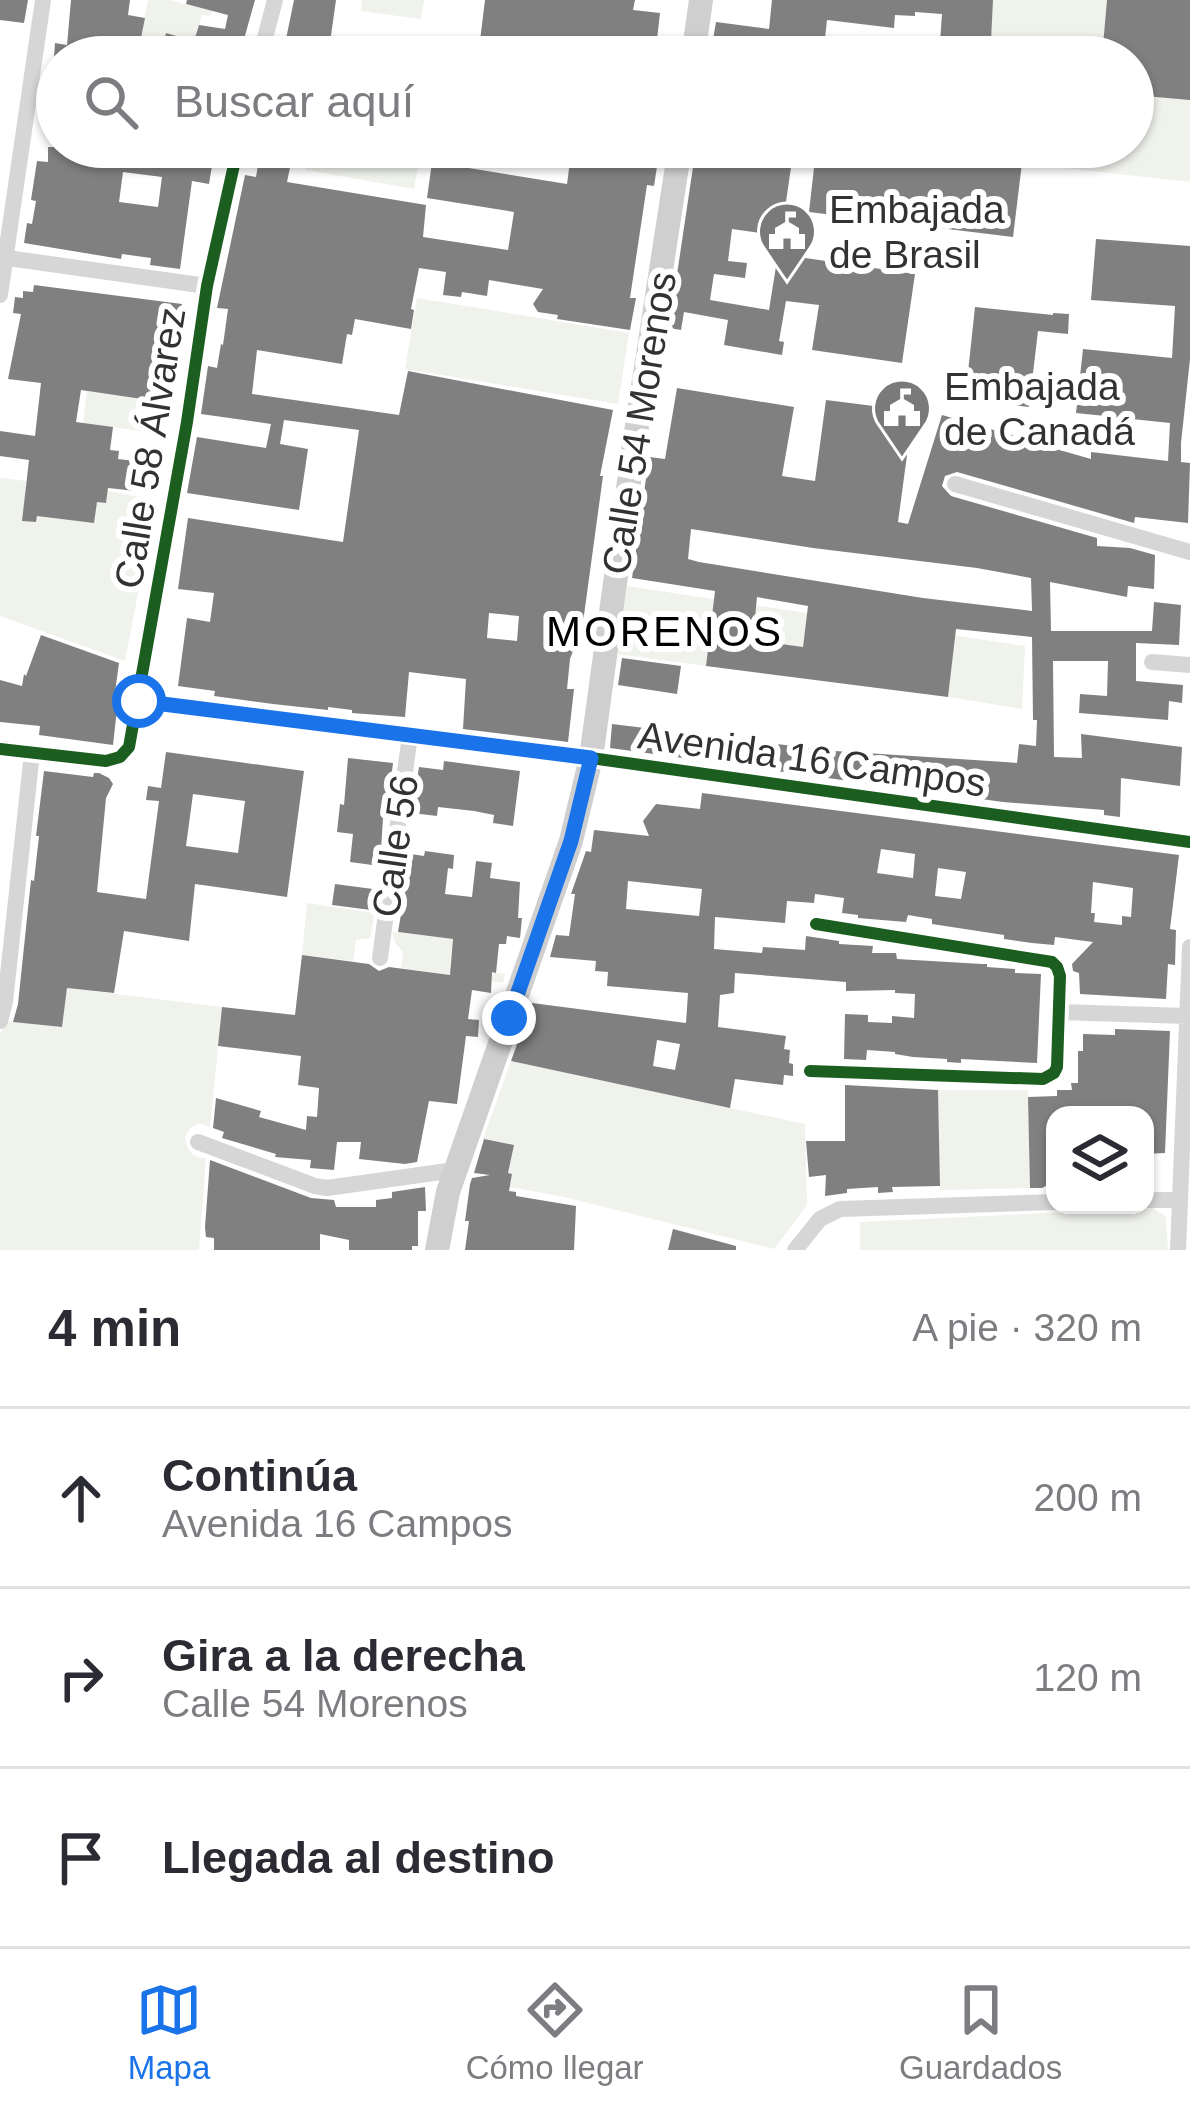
<!DOCTYPE html>
<html lang="es">
<meta charset="utf-8">
<style>
:root{--surface:#fff;--page:#f7f7f7;--text:#2b2b33;--muted:#7c7c81;--line:#e1e1e2;--accent:#1a73e8}
body{margin:0;font-family:Arial,sans-serif;background:var(--page);color:var(--text)}
.controls{position:absolute;right:36px;bottom:36px;display:grid;overflow:hidden;border-radius:24px;box-shadow:0 3px 9px #0004}
.controls button{width:108px;height:108px;display:grid;place-items:center;padding:0;border:0;border-bottom:3px solid var(--line);background:var(--surface);color:var(--text);font:60px sans-serif}
.stop{position:absolute;width:36px;height:36px;margin:-27px;border:9px solid #1a73e8;border-radius:50%;background:#fff}
.stop.end{background:#1a73e8;border-color:#fff;box-shadow:0 3px 12px #0008}
.list{margin:0;padding:0;list-style:none}
h2{display:flex;justify-content:space-between;align-items:center;height:156px;margin:0;padding:0 48px;font-size:51px}
h2 small{font-size:39px;font-weight:400;color:var(--muted)}
.list li{display:grid;grid-template-columns:78px 1fr auto;gap:36px;align-items:center;box-sizing:border-box;height:180px;padding:0 48px;border-top:3px solid var(--line)}
.list b{display:block;font-size:45px;white-space:nowrap}
.list p{margin:0;font-size:39px;white-space:nowrap;color:var(--muted)}
.list em{font-size:39px;font-style:normal;color:var(--muted)}
.icon{flex:none;width:66px;height:66px;fill:none;stroke:currentColor;stroke-width:2;stroke-linecap:round;stroke-linejoin:round}
.map{position:relative;flex:none;width:1190px;height:1250px;overflow:hidden}
.search{position:absolute;background:var(--surface);box-shadow:0 3px 9px #0004;left:36px;right:36px;top:36px;height:132px;display:flex;align-items:center;gap:30px;box-sizing:border-box;padding:0 42px;border-radius:66px;color:var(--muted);font-size:45px}
.sheet{height:696px;background:var(--surface)}
nav{display:flex;justify-content:space-around;align-items:center;box-sizing:border-box;height:168px;border-top:3px solid var(--line);background:var(--surface);font-size:33px;color:var(--muted)}
nav a{display:grid;justify-items:center;gap:6px}
nav .on{color:var(--accent)}
.map>svg:first-child{display:block}
.green{fill:#f0f2ec}
.building{fill:#808080;fill-rule:evenodd}
.lines{fill:none;stroke-linecap:round;stroke-linejoin:round}
.minor{stroke:#d6d6d6;stroke-width:16}
.secondary{stroke:#cfcfcf;stroke-width:24}
.cycleway-casing{stroke:#fff;stroke-width:20}
.cycleway{stroke:#1b5e20;stroke-width:12}
.route{stroke:#1a73e8;stroke-width:15}
.labels{text-anchor:middle;dominant-baseline:central;stroke-width:12;stroke-linejoin:round;paint-order:stroke}
.poi-label{font-size:39px;fill:#323232;stroke:#fff;text-anchor:start}
.street-label{font-size:39px;fill:#323232;stroke:#fff}
.neighbourhood-label{font-size:42px;letter-spacing:3px;fill:#000;stroke:#fff}
</style>
<div class="map">
<svg width="1190" height="1250" viewBox="0 0 1190 1250">
<rect width="100%" height="100%" fill="#fff"/>
<path class="green" d="M148,0h21l39,10 3,-10 41,10 -3,11 -37,-10 -2,5 -8,-1 -8,26 -28,-8 -6,24h-23z
M362,0h62l-3,19 -60,-8z
M993,0h197v182l-161,-18 1,-17h103v-90h-96l-1,-4 -23,-2v-7l-7,-1 -16,6z
M311,147h64l45,8 -6,34 -108,-19z
M417,298l212,35 -11,71 -213,-35z
M87,391l82,12 -5,31 -81,-11z
M0,478l26,3 -3,40 13,1 1,-6 60,-14 9,1 2,-12 48,9 -31,161 -125,-45z
M627,586l398,60 -3,63 -74,-12 6,-60 -147,-19 -4,29 -36,-5 1,-12 -14,-2 -40,-23 -8,61 -89,-12z
M307,903l68,10 -5,25 -14,2 -3,21 -51,-6z
M393,932l60,7 -3,27 55,8 -2,9 -102,-15 2,-16 -9,-11z
M67,988l155,19 -12,120 -11,-4 -9,5 -5,9c3,14 6,20 21,21l-7,92h-199v-216l7,-13 54,6z
M511,1061l294,63 2,81 -33,44 -210,-52 -54,-10 2,-12 -4,-2 6,-28 -31,-6z
M938,1090h90l2,98 -90,2z
M1153,1208l13,9 2,33h-308v-28z"/>
<path class="building" d="M0,0h28l-4,23 -24,-3z
M71,0h59l-2,15 17,3 -7,35 -12,-1 -1,5h-71l1,-14 12,2z
M187,0h68l-16,57h-79l6,-24 28,8 5,-16 26,4 3,-14 -42,-11z
M294,0h42l-8,57h-32l3,-15 -13,-3z
M485,0h150l-2,10 27,3 -5,44h-177z
M772,0h221l-2,41 22,3 -1,13 -73,-1 3,-42 -27,-2v4l-20,-1 -1,13 -67,-8 -4,37 -111,-12 4,-23 53,7z
M1107,0h83v100l-57,-5v-38h-31z
M48,147h46l2,14 27,4 3,-18h36l52,7 -5,30 -17,-3 -12,88 -30,-4 1,-7 -29,-4 -1,5 -97,-16 3,-20 5,1 4,-23 -5,-1 6,-39 11,1zM123,172l39,5 -4,30 -39,-5z
M261,147h25l-1,5 8,1 -6,29 139,23 -3,32 85,13 6,-38 -87,-14 5,-36 135,22 3,-23 -44,-7v-7h134l-6,39 -7,-1 -17,113h6l-6,32 -73,-11 1,-4 -20,-3 -5,-8 10,-15 -54,-9 -2,16 -25,-4 -1,5 -18,-2 3,-23 -27,-4 -8,41 3,1 -3,19 -56,-10 -3,16 -5,-1 -5,30 -85,-14 -5,44 147,21 9,-44 205,39 -13,66h3l-24,176 -6,-1 -3,8 -3,30h7l-6,53 -105,-13 3,-50 -57,-7 -4,45 -53,-4v-3l-24,-3v3l-55,-6 -59,-8 1,-5 -37,-5 9,-68 23,4 4,-29 -36,-4 10,-71 155,24 16,-112 -75,-10 -4,24 28,5 -9,61 -112,-17 10,-56 69,11 5,-24 -70,-10 7,-48 9,2 4,-24 2,1 5,-36 -11,-1 28,-133 11,2zM489,613l30,3 -2,25 -30,-3z
M696,147h98l-13,89 -49,-7 -4,32 19,2 -2,15 -31,-4 -4,26 59,10 9,-56 137,20 -13,89 -90,-13 7,-45 -33,-4 -7,40 5,1 -2,13 -58,-10 4,-25 -44,-8 -3,18 -12,-2z
M955,147h75l-1,17 -7,-1 -9,74 -204,-25 7,-62 137,18z
M1096,239l94,7v113l-9,84v19l9,1 -2,60 -53,-6 -1,6 -177,-51 -12,4 -3,10 9,10 146,42v8l33,2 25,7 -1,34 -26,-3 -1,11 -77,-15 1,49h101l2,-29 27,3 -2,40 -43,-2v38l47,4 -1,18 -13,-2 -1,19 -89,-7 1,-19 27,2 1,-35h-55l1,96 28,1 -1,-24 101,13 -2,39 -59,-8 -1,39 -16,-2v-5l-101,-8 -393,-54 2,-24 223,27 170,11 12,1 2,-19 17,2 1,-26h-4l-1,-83 -76,-8 -8,68 -242,-31 9,-75 -83,-13 17,-121 16,2 12,-71 117,19 -12,69 33,5 11,-81 87,11 -15,111 10,2 34,-109 97,28 2,-16 17,2 -2,20 35,10v-7l77,9 2,-38 -38,-4 -2,13 -26,-3 1,-13 -29,-3 7,-64 89,9 3,-52 -84,-6zM691,529l122,19 164,20 54,10 1,33 -109,-13 -224,-36 -11,-3zM757,597l51,9 -5,41 -36,-5 1,-12 -14,-2z
M34,285l148,19 -13,99 -88,-13 -5,32 37,5 -3,23 9,1 -1,8 25,3 -1,13 5,1 -2,16 -37,-4 -2,15 -9,-1 -3,21 -57,-7 -1,6 -14,-1 7,-61 -29,-4v-25l35,5 6,-53 -33,-4 13,-65 -8,-1 2,-16 8,1v-7l10,1z
M975,307l78,8v-2l16,1 -1,20 -30,-3 -9,76 -64,-7z
M41,635l78,28 -6,44 4,2 -4,36 -74,-10 1,-9 -40,-4v-42l22,6 2,-12 2,2z
M622,658l59,8 -4,28 -59,-9z
M166,752l138,19 -17,126 -92,-13 -6,57 -65,-10 -10,62 -47,-5 -5,39 -49,-5 5,-18 13,-124 3,1 5,-45h-3l8,-65 49,6 1,-4h5l10,5 4,6 -7,14 -9,94 49,7 13,-98 -13,-1 2,-14 13,2zM193,794l52,7 -7,52 -52,-7z
M348,758l45,5 -7,56 -3,-1 -3,48 -30,-4 3,-28 -16,-2 3,-28 4,1z
M444,761l76,10 -7,55 -20,-3 1,-8 -20,-4 -36,-4 -1,9 -25,-3 7,-46 24,3z
M702,793l477,62 -9,74 6,1 -1,35 -7,-1 -2,35 -86,-5 -1,-21 -6,-2 -1,-7 21,-22 -38,-5 -1,8 -22,-2 -28,-4v-4l-72,-11v-5l-24,-4 -2,7 -48,-4v-3l-16,-2 2,-15 -29,-4 -1,9 -27,-2 -2,22 -70,-6 -1,32 48,4 1,-6 42,3 1,-14 33,5v3l34,2 -1,7h24l1,6 85,5h5v3l28,2v4l26,1 -4,89 -76,-4v4l-14,-1v-3l-34,-2 -18,-3v-2l-28,-2 -1,10 -22,-1 1,-45 23,1v7l24,1v-7l22,2 1,-24 -20,-1v-3l-49,1v-9l-111,-9 -1,20 -14,2 -2,32 68,9 -2,13 6,1 -1,13 4,1v12l-9,-1 -1,10 -48,-6 -5,29 -219,-47 21,-58 154,20 2,-30 -81,-7 1,-14 -13,-1 1,-10 -46,-4 6,-22 13,1 6,-42h-4l15,-43 5,1 3,-22 55,6 -6,-15 13,-17 44,5zM881,849l34,5 -2,24 -36,-5zM938,868l28,4 -5,27 -26,-3zM628,881l74,8 -3,27 -73,-7zM1093,882l40,6 -2,29 -9,-1v9l-28,-3 1,-9h-4zM657,1040l23,4 -5,26 -22,-4z
M425,851l29,4 -1,14 -5,-1 -3,26 27,3 4,-36 16,2 -2,15 30,4 -2,36h4l-2,20 -13,-2 -1,8h-7l-3,29 -4,-1 -1,21 -19,-3 -4,29 11,1 -1,17 -12,-1 -9,68 -28,-3 -12,61 -12,2 -46,-5 2,-17h-24l-3,28 -24,-2 1,-8 -36,-3 1,-3 -54,-16 2,-6 -11,-4 3,-30 45,13 -2,6 47,13 1,-14 10,1 2,-29 -21,-3 3,-29 -83,-10 4,-39 73,8 7,-60 67,9 10,7 10,-4 61,8 3,-36 -55,-7 13,-78 13,2z
M335,884l38,5 -2,21 -39,-5z
M1115,1029l55,2 -5,122 -20,1v-39h-23v-8l-48,-1v9h-19v66l-13,7h-12l-2,-91 29,-1v-6h15l-1,-7h7v-32h5v-17l32,1z
M845,1085l93,5 2,96 -48,1 1,5 -15,1v-6l-31,2v4l-22,3 1,-21 -17,2 -3,-36h39z
M484,1139l30,6 -6,28 4,1 -3,17 7,1v4l60,10 -2,44h-109l4,-29h-4l5,-37 2,-6 18,-3 -16,-2z
M210,1160l101,38 23,2 2,7h40v-7l16,-2v-6l33,-5 1,24h-8v35h-6v4h-63v-10l-29,-6v16h-106v-12l-8,-1 -1,-10z
M673,1229l63,17v4h-68z"/>
<g class="lines">
<path class="minor" d="M260,57l15,-57
M0,257l207,29
M0,295l43,-295
M955,484l235,68
M1152,662l38,3
M139,701l452,57 599,84
M0,749l106,12 14,-4 9,-10 58,-325 20,-136 31,-139
M380,958l30,-223
M1059,1012l128,4
M0,1021l5,-19 27,-249
M810,1071l233,8 11,-6 3,-6 3,-91 -3,-9 -5,-5 -236,-38
M198,1142l117,44 12,2 128,-18
M1145,1200h34
M795,1250l25,-31 20,-10 215,-7
M1178,1250l12,-303"/>
<path class="secondary" d="M693,57l8,-57
M437,1250l11,-58 123,-351 20,-83 43,-313 46,-298"/>
<defs>
<path id="cycleway" d="M139,701l452,57 599,84
M0,749l106,12 14,-4 9,-10 58,-325 20,-136 31,-139
M810,1071l233,8 11,-6 3,-6 3,-91 -3,-9 -5,-5 -236,-38"/>
</defs>
<use href="#cycleway" class="cycleway-casing"/>
<use href="#cycleway" class="cycleway"/>
</g>
<g class="lines">
<path class="route" d="M139,701l452,57 -20,83 -62,177"/>
</g>
<defs>
<symbol id="civic-pin" viewBox="-11 -11 22 30"><path d="M0 17L-7.5 6A9.5 9.5 0 1 1 7.5 6Z" fill="#7a7a7a" stroke="#fff"/><path d="M-.6-6.5H3V-4.5H.6V-3L4-1V1h2V6H-6V1h2V-1L-.6-3ZM-1.2 2.5V6h2.4V2.5Z" fill="#fff"/></symbol>
</defs>
<g fill-rule="evenodd">
<use href="#civic-pin" x="754" y="198" width="66" height="90"/>
<use href="#civic-pin" x="869" y="375" width="66" height="90"/>
</g>
<g class="labels">
<g class="poi-label">
<text x="829" y="209">Embajada<tspan x="829" dy="45">de Brasil</tspan></text>
<text x="944" y="386">Embajada<tspan x="944" dy="45">de Canadá</tspan></text>
</g>
<g class="street-label">
<text transform="translate(639 423) rotate(-81)">Calle 54 Morenos</text>
<text transform="translate(150 448) rotate(-81)">Calle 58 Álvarez</text>
<text transform="translate(812 759) rotate(8)">Avenida 16 Campos</text>
<text transform="translate(395 846) rotate(-82)">Calle 56</text>
</g>
<g class="neighbourhood-label">
<text x="665" y="631">MORENOS</text>
</g>
</g>
</svg>
<div class="controls">
<button><svg class="icon" aria-label="layers" viewBox="0 0 24 24"><path d="M12 4l9 5-9 5-9-5zM3 14l9 5 9-5"/></svg></button>
</div>
<div class="stop" style="left:139px;top:701px"></div>
<div class="stop end" style="left:509px;top:1018px"></div>
<div class="search"><svg class="icon" aria-label="search" viewBox="0 0 24 24"><circle cx="10" cy="10" r="6"/><path d="M15 15l6 6"/></svg>Buscar aquí</div>
</div>
<section class="sheet">
<h2>4 min<small>A pie · 320 m</small></h2>
<ul class="list">
<li><svg class="icon" aria-label="ahead" viewBox="0 0 24 24"><path d="M12 20V5M6 11l6-6 6 6"/></svg><div><b>Continúa</b><p>Avenida 16 Campos</p></div><em>200 m</em></li>
<li><svg class="icon" aria-label="right" viewBox="0 0 24 24"><path d="M7 20v-9h11M14 6l5 5-5 5"/></svg><div><b>Gira a la derecha</b><p>Calle 54 Morenos</p></div><em>120 m</em></li>
<li><svg class="icon" aria-label="arrive" viewBox="0 0 24 24"><path d="M6 21V4h12l-3 4 3 4H6"/></svg><div><b>Llegada al destino</b></div></li>
</ul>
</section>
<nav>
<a class="on"><svg class="icon" aria-label="map" viewBox="0 0 24 24"><path d="M3 6l6-2 6 2 6-2v14l-6 2-6-2-6 2zM9 4v14M15 6v14"/></svg>Mapa</a>
<a><svg class="icon" aria-label="directions" viewBox="0 0 24 24"><path d="M12 3l9 9-9 9-9-9zM9 14v-3h6M13 9l2 2-2 2"/></svg>Cómo llegar</a>
<a><svg class="icon" aria-label="saved" viewBox="0 0 24 24"><path d="M7 4h10v16l-5-4-5 4z"/></svg>Guardados</a>
</nav>
